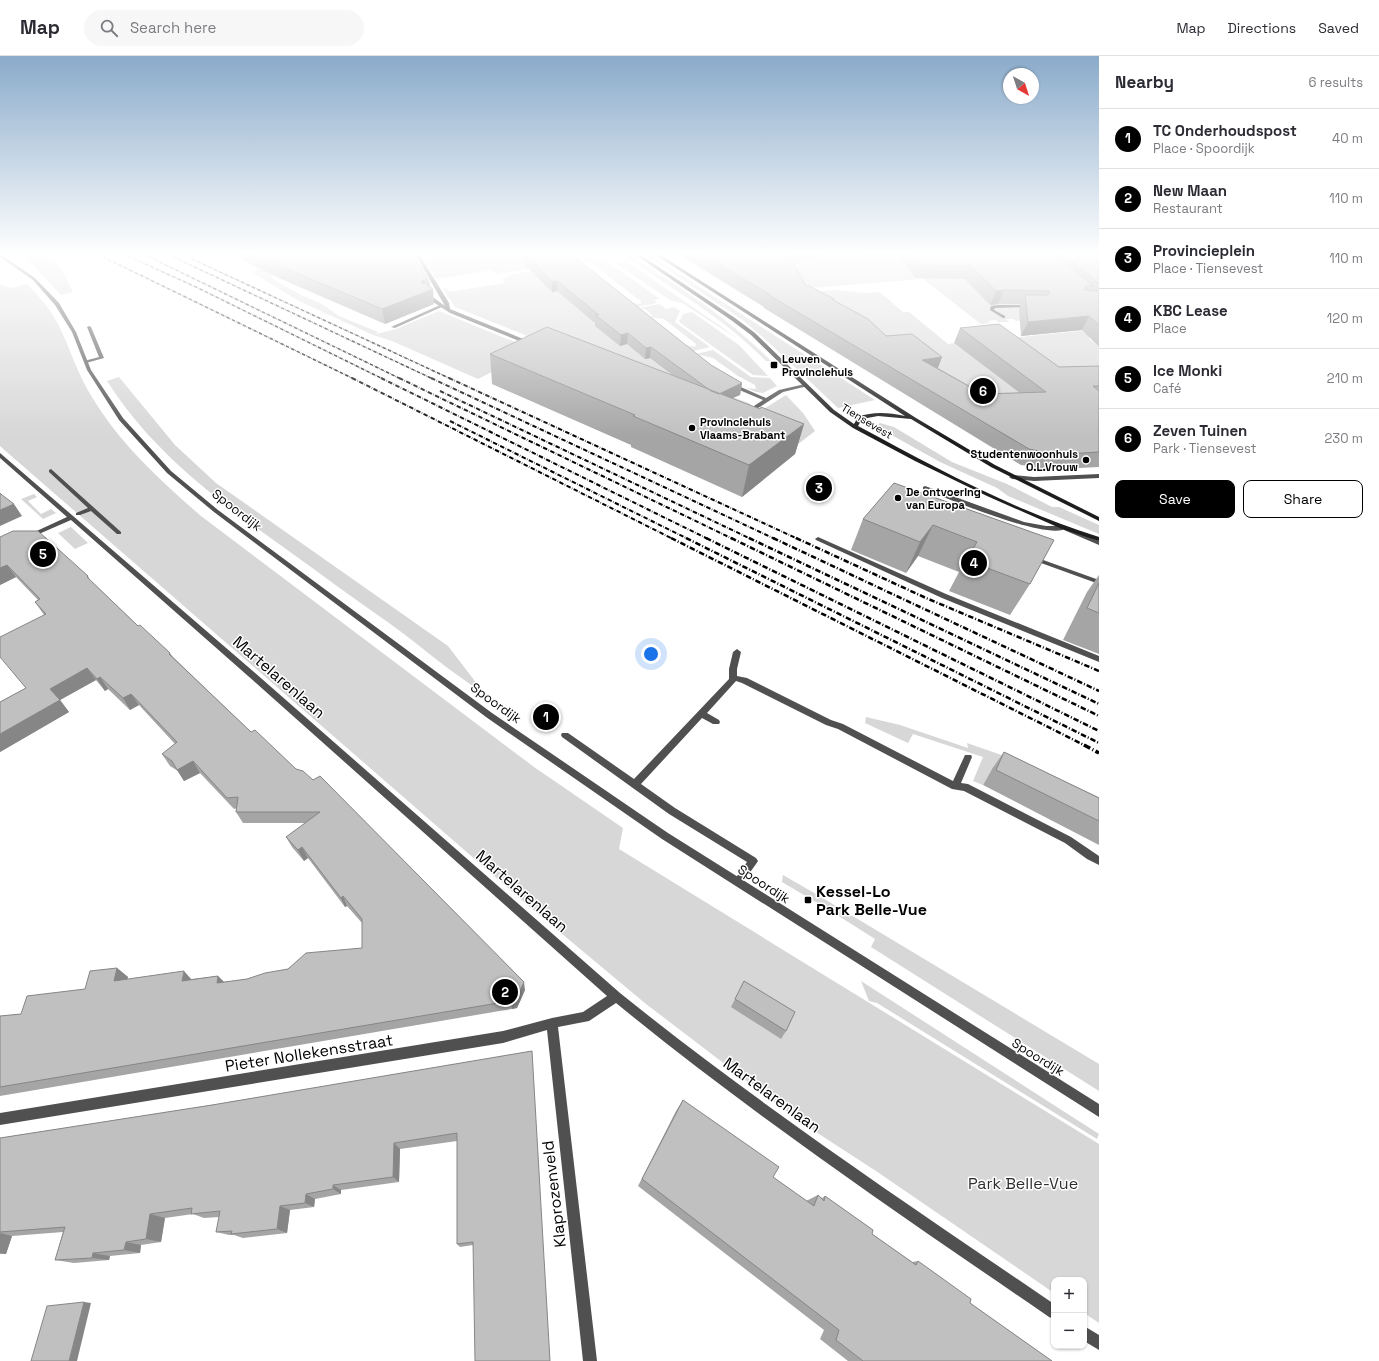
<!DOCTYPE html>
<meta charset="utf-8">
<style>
:root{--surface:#fff;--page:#f7f7f7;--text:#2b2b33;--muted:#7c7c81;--line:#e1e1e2;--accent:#000}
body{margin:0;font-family:"Space Grotesk",sans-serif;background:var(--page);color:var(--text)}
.controls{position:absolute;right:12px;bottom:12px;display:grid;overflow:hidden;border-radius:8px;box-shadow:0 1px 3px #0004}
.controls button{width:36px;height:36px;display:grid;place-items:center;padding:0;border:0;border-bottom:1px solid var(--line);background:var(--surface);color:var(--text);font:20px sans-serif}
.compass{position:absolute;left:1003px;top:12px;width:36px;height:36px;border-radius:50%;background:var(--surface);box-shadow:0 1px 3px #0004;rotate:141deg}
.you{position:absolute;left:651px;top:598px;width:14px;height:14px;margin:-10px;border:3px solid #fff;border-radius:50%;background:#1a73e8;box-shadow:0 0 0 6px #1a73e833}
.badge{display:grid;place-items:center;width:26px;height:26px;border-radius:50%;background:var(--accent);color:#fff;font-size:13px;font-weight:700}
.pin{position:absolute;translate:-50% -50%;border:2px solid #fff;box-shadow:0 1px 4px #0006}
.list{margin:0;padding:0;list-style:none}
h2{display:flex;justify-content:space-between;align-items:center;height:52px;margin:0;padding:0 16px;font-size:17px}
h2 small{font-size:13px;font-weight:400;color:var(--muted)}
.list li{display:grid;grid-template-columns:26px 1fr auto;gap:12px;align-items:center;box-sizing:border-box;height:60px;padding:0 16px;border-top:1px solid var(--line)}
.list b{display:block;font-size:15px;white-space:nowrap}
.list p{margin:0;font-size:13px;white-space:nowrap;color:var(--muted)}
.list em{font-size:13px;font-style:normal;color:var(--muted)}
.actions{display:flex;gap:8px;padding:12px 16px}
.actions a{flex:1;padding:9px 0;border:1px solid var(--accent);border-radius:8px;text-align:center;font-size:14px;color:var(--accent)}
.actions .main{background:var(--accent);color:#fff}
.icon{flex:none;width:22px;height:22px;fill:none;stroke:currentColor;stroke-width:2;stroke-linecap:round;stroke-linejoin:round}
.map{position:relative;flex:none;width:1099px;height:1305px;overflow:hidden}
header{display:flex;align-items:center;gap:24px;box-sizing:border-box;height:56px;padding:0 20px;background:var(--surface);border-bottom:1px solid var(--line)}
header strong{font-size:19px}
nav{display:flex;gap:22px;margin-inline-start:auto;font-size:14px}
.search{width:280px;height:36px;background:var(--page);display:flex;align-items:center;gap:10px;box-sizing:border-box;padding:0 14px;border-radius:22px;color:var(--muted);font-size:15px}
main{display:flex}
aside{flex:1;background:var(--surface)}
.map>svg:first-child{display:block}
.green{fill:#d7d7d7}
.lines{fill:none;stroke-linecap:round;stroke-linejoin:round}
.service{fill:#505050;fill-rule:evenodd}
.pedestrian{fill:#505050;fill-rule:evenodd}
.minor{fill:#505050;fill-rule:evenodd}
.tertiary{fill:#505050;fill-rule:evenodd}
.secondary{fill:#1d1d1d;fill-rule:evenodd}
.rail-far3{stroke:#000;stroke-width:1.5;stroke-dasharray:3.5 1 0.5 1;stroke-linecap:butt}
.rail-far2{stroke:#000;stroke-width:2;stroke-dasharray:4.5 1.5 0.5 1.5;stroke-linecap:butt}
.rail-far1{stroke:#000;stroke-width:2.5;stroke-dasharray:5.5 2 1 2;stroke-linecap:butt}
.rail{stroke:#000;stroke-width:3.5;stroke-dasharray:7 2.5 1 2.5;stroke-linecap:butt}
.wall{fill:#a5a5a5}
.shaded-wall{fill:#868686}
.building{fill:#c0c0c0;stroke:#868686}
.poi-dot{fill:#000;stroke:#fff;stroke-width:1.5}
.labels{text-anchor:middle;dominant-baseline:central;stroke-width:3;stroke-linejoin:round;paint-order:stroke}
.far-poi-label{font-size:11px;font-weight:bold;fill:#000;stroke:#fff;text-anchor:start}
.far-street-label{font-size:11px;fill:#000;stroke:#fff}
.street-label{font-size:13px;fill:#000;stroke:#fff}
.near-street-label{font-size:16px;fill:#000;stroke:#fff}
.near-poi-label{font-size:16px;font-weight:bold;fill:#000;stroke:#fff;text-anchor:start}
.near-park-label{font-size:16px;fill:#2e2e2e;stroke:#fff}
</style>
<header>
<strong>Map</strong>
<div class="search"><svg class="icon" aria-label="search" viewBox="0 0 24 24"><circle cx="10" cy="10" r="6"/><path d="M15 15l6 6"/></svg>Search here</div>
<nav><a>Map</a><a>Directions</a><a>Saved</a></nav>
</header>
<main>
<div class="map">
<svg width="1099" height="1305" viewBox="0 0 1099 1305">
<rect width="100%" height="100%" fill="#fff"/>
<path class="green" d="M18,198h31l13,16 11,22 -12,3 -28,-30z
M232,198h46l-15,16 6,4 7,7 25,14 21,9 17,12 39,16 -2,2 20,-5 43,-18 95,39 -56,29 -86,-38 -19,-6 -76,-35 -44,-27 5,-4z
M421,198h107l-8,2 9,8 11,3 -44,7 -4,-4 -56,9z
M644,198h4l227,146 -37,8 -73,-69 -21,-18z
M757,198l47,2 3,5 8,-1 -4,-6h4l2,3h5l-1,-2c58,0 123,-1 184,-1l-16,50h48l-2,15 -19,2 -3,-2h-7l3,3h-11l-2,-2 -8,1 2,2 -9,1 -58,-45 -126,10z
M632,200c49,32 98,63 139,105h-5c-41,-42 -92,-71 -140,-104z
M592,201l3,2 7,-1 58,41 -6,1 3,3 -20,4 -5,-4 8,1 2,-2 -52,-40 -12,-2z
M626,205l97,67 15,11 -56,-36 -12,-3 -55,-37z
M545,212l20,22 65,54 9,10 13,4 20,16 79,30 -20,14 -276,-111 -12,-18 3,-1 3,4 56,-9 -3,-4 12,-5z
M0,228l11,4 16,-4c13,13 25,27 33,44 11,23 18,47 32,69 28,47 69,84 109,119l333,251 89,61 -4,21 480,295v179l-15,-10v-33h-30v13l-178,-122 -74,-48 -156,-119 -115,-96 -530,-461 -1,-1z
M836,234l30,3 14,-1 23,20h6l39,32 7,-1 79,60 10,38 -167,-90 -66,-59z
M659,248l7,5 8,-2 6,4 -5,11 35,25 -17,4 -8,-6 10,2 1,-3 -32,-25 -15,-2 4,-1 -8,-7 -6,-1z
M692,256l47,33 29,31 -15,-1 -74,-53 4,-8z
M1099,273v8l-11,1 11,9v33l-48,2 -51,-43z
M713,294l38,27 19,1 7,8 -14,7 -7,-1 -10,-4 10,1 -1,-4 -17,-9 -25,-18 -17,-4z
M119,321l56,68 41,38 232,163 36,47c-33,-20 -63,-47 -95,-70 -35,-24 -68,-49 -103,-74 -69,-49 -133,-96 -179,-168z
M786,339l17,18 12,18 -22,17 -34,-36z
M880,367l14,4 58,35 55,22 45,23h7l40,18v9l-91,-38 -11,-8 -57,-26 -61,-34 -2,-3z
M34,438l3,3 -9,4 13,13 10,-5 5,4 -13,6 -22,-20z
M71,471l17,16 -13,6 -17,-16z
M866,661l34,8 68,23 -1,-5 60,21 72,33v25l-107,-53 -9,16 -10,-4 10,-24 -70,-23 -5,9 -43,-20z
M783,819l33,19 283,170v27l-228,-144 4,-8 -41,-26 -52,-31z
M861,925l238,153 -2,5 -220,-136 -8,-2z"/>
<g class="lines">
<path class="service" d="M440,249l4,1 -49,22 -4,-1z
M998,249h32l2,1 -2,1 -35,1 -1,2 11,6v2h-2l-13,-8 1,-4z
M89,270l2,1 13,31 -18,5 -2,-1v-1l15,-4 -12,-30z
M925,430l99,36 22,4h18l3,2c-18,14 -120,-30 -144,-39v-2z
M818,481l128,57 153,62v6l-157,-64 -126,-58 -1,-1z
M737,593l4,3 -4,17v7l10,2 84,42 12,4 110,57 12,-26h6l1,2 -11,26 7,1 103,53 28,19v9l-12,-6 -22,-16 -101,-52 -12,-2 -114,-60 -12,-4 -84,-42 -6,-2 -29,32 12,7 1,2 -1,2h-6l-11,-6 -61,66 34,24 81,50 2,3 -2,3 -15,21 -3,1 -3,-1 -2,-3 2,-3 12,-17 -78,-48 -107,-77 -1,-2 1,-2h6l66,46 95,-100v-10l4,-17z"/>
<path class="pedestrian" d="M51,413l70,63v2h-4l-26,-23 -11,4h-4v-2l12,-5 -39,-36v-2z
M1032,500l67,24v4l-69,-25 -1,-1z"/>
<path class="minor" d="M415,198h4l30,49 1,6 83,34v2h-4l-79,-32 -20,-13v-2h4l11,8z
M730,328h4l32,14 13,-8 26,-6 3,2 -25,6 -36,23 -3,-2 1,-1 18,-12 -33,-14z
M0,397l262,226 358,314c139,112 286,210 434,311v15l-5,-2c-147,-101 -295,-201 -433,-314l-27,18 -31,6 39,334h-14l-36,-331 -44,13 -503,82v-12l503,-82 49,-13 31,-6 24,-16 -351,-313 -185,-163 -39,17h-4v-2l39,-18 -67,-59z
M1099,418v4l-65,3 -22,-2 -3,-2 3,-2 22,2z
M1066,471l33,14v4l-35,-15v-2z
M1084,1270l15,9v15l-15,-9z"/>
<path class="tertiary" d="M0,198l35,24 24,25 17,29 15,38 32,48 48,53 47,39 274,203 176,120 431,271v13l-437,-278 -176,-122 -272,-205 -47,-39 -48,-53 -32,-50 -15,-38 -17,-27 -22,-25 -33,-23z"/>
<path class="secondary" d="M634,198h5l96,64 20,15 79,77 20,14 4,-7c16,-6 31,-4 47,-1l-251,-162h5l257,164 79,47 104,52v4l-108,-54 -80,-48 -33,-3 -16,3 -4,7c78,42 157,85 241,111v4l-37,-12 -75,-33 -72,-35 -62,-33 -23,-16 -79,-77 -20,-15z"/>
<path class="rail-far3" d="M97,198l257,125
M123,198l73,33 187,92
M143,198l258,125
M167,198l266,125
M192,203l259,120"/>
<path class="rail-far2" d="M352,322l321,161
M381,322l327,161
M399,322l334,161
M431,322l344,161
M449,322l349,161
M440,335l311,148
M450,365l238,118"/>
<path class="rail-far1" d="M671,482l415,208
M686,482l413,205
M706,482l393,193
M731,482l368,178
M749,482l350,166
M773,482l326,153
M796,482l130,60 173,73"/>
<path class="rail" d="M1084,689l15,8"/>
</g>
<path class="wall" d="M233,198h180l15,26v2h1l5,22 -49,20 -113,-49z
M523,198h48l140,111 31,18 -2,12 -9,3 29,11 44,15 -9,30 -53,43 -111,-50v-2l-139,-61 -2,-30 185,23 -25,-19 -5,1 -18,-15 -7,2 -25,-20v-3l-38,-32 -5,1 -29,-29z
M678,198h421v93l-17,-17 -61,6 -2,-27 2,-5h-23l-8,1 -25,-26 -50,-1 -16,-22 -76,-1 -1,2h-6l-1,3 -23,1 14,25 28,13v1l52,36 56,21 -4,11 45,26 37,-1 -66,-50 6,-15 99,39 40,-1v101l-60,3 -9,-4 -9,-1 -257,-157v-1z
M894,427l160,57 -24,44 -20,31 -61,-24 10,-19 -41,-16 -12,17 -55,-23 12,-31z
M0,481l88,39 2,4 48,46 32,27 3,4 78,75 274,258 -8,18 -517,88v-80l21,-2 64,-25 32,-21 11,9 -1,2h65l26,-3 6,6 23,-3 41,-10 74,-21v-25l-15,-17 -2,1 -37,-49 -4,3 -12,-14 -6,-10 19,-14h-62l-7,-11 1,-4 -3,1 -34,-36 -16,8 -6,-10 -8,-5 -8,-12 13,-10 -36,-39 -9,5 -22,-21 -3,2 -9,-11 -36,20 9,12 -69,40v-50l26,-14 18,-73 -9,-13 3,-2 -22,-23 -16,8z
M1099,519v79l-36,-14 24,-48z
M1004,696l95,46v47l-116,-60 9,-16z
M744,925l42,50 -5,8 -50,-32z
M532,995l-59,194 -13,2 -3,-3v-103l-57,8 -1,33 -58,8v4l-26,5 -1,8 -24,3 -3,23 -44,5 -9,-3h-5l-13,-3 3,-15 -15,1 -11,-4 -28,4 -4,24 -20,3 -1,8 -30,3 -1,4 -35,3 -19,-3 8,-28 -51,4 -6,18h-6v-116l212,-33z
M683,1044l90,77 33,24 12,-6 4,3 3,-2 47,38 40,28 6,-1 52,42 82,58h-204l-28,-22 4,-9 -186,-144 38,-75z"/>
<path class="shaded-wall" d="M424,223l1,13 2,-7 2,-3 1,8 3,-1 1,15 -49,20 -3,-15 39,-27z
M557,225v10l-5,1v-10z
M1004,234l-6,14 -8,1 6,-14z
M1089,260l-7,14 -61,6 7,-14z
M628,277l-1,11 -7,2 1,-11z
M651,291l-1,11 -5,1 1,-11z
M942,301l-6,15 -14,-12z
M742,327l-2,12 -25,11 2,-11z
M804,368l-9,30 -53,43 7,-32z
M14,448l8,12 -22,10v-16z
M933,469l-15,31 -12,17 14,-31z
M7,509l9,12 -16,8v-17z
M87,612l9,12 -36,20 9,12 -69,40v-18l50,-45z
M100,621l8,12 -3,2 -8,-12z
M131,638l8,11 -9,5 -7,-12z
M193,705l7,12 -16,8 -7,-11z
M302,791l6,11 -4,3 -6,-11z
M343,840l4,10 -2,1 -4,-9z
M117,912l11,9 -3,12 -11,-8z
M184,915l8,9 -10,1z
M218,920l8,8 -9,-1z
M524,926l1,8 -8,18 -5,1 -1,-8z
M394,1087l6,6 -1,33 -6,-5z
M333,1129l8,5v4l-8,-5z
M306,1138l9,5 -1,8 -9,-4z
M280,1150l10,4 -3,23 -10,-4z
M150,1158l15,4 -4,24 -15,-3z
M0,1177l12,3 -6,18 -6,-1z
M126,1186l15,3 -1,8 -16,-3z
M93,1197l17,3 -1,4 -17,-2z
M84,1246l7,1 -14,58h-8z"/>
<path class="building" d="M256,198h157l15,26 -4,-1 -3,3 3,2 5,-3v1l-2,3 6,4 -51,20 -114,-48z
M525,198h46l140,111 31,18 -23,11 -8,-3 -60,-44 -5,1 -18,-15 -7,2 -26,-20h4l-42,-34 -5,1z
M702,198h86l18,32h3l25,13 -1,1 35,19 18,17 26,-2 30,23 -20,3 61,34 63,-2 -86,-64 39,-4 60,43 40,-1v20h-6l6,5v61l-51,3 -9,-4 -10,-2 -262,-155h2z
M912,198h143l38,32h-8v4l14,1v34l-10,-9 -61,6 -3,-27h22l3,-2 -1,-2 -45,-1 -8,1 -25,-25 -51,-1z
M1065,198h34v30z
M547,271l213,82 1,-2 43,17 -55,41 -116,-49 2,-1 -145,-61z
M894,427l160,57 -24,44 -64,-24 11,-18 -44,-17 -13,17 -57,-23z
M0,437l2,2 12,9 -14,6z
M13,475h25l50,45 -1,1 51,49 2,-1 30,28 -1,1 82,78 4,-2 41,39 7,2 10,9 7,-4 204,206 -8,18 -516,87v-71l21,-2 6,-18 58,-7 5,-18 27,-3 -3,13 70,-10 -2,10 36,-5 -1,7 30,-4 18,-6 23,-4 18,-16 56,-5v-29l-19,-23 -2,2 -39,-51 -4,3 -12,-13 34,-25h-84l2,-15 -11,1 -34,-37 -16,9 -5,-9 -10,-7 15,-12 -46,-48 -8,4 -23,-21 -3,2 -10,-11 -37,21 10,11 -60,34v-32l26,-14 -26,-31v-20l46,-23 -11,-12 5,-3 -33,-34 -7,3v-31z
M1099,527v30l-12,-5z
M1004,696l95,46v23l-103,-51z
M744,925l51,31 -9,19 -51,-32z
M532,995l18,310h-75l-2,-119 -16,2v-111l-63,10 -1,34 -60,8v4l-27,5 -1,9 -25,3 -3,23 -46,5 1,-3 -16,1 4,-21 -29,3 1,-6 -42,6 -4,25 -20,3 -2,8 -31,3 -1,5 -37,2 10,-33 -65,5v-94l212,-33z
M683,1044l96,67 -6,10 41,29 4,-11 6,6 1,-5 48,34 -1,4 44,31 2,-4 53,38 -1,4 82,58h-189l-27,-21 3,-10 -197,-151z
M84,1246l-15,59h-38l16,-55z"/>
<linearGradient id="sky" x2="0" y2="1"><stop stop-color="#8aabca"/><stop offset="0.52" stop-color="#fff"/><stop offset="1" stop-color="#fff" stop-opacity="0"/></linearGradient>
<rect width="1099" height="381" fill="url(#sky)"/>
<g class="poi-dot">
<rect x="770" y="305" width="8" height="8" rx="2"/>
<circle cx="692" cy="372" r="4"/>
<circle cx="1086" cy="404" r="4"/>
<circle cx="898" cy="442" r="4"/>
<rect x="804" y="840" width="8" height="8" rx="2"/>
</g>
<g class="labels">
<g class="far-poi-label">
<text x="782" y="303">Leuven<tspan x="782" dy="13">Provinciehuis</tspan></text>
<text x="700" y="366">Provinciehuis<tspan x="700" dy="13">Vlaams-Brabant</tspan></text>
<text x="1078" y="398" text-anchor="end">Studentenwoonhuis<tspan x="1078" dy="13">O.L.Vrouw</tspan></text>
<text x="906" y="436">De ontvoering<tspan x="906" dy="13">van Europa</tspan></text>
</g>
<g class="far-street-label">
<text transform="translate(867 365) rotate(31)">Tiensevest</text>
</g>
<g class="street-label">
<text transform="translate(237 454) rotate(38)">Spoordijk</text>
<text transform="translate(496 647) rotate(36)">Spoordijk</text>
<text transform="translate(764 828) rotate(33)">Spoordijk</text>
<text transform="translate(1038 1001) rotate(32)">Spoordijk</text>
</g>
<g class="near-street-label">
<text transform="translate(279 621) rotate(41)">Martelarenlaan</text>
<text transform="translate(522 835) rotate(41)">Martelarenlaan</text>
<text transform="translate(309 997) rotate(-9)">Pieter Nollekensstraat</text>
<text transform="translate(772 1039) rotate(36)">Martelarenlaan</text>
<text transform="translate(554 1138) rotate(-97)">Klaprozenveld</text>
</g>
<g class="near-poi-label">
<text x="816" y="835">Kessel-Lo<tspan x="816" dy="18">Park Belle-Vue</tspan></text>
</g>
<g class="near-park-label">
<text x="1023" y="1127">Park Belle-Vue</text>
</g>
</g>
</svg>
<div class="controls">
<button>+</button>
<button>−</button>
</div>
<svg class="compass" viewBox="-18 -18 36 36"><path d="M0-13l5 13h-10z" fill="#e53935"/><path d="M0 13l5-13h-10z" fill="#7c7c81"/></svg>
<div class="you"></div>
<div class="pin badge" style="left:546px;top:661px">1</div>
<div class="pin badge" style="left:505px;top:936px">2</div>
<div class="pin badge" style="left:819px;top:432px">3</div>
<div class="pin badge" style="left:974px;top:507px">4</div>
<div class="pin badge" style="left:43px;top:498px">5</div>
<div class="pin badge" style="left:983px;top:335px">6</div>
</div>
<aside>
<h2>Nearby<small>6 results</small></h2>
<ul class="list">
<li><span class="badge">1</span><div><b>TC Onderhoudspost</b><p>Place · Spoordijk</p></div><em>40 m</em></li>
<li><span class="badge">2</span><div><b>New Maan</b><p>Restaurant</p></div><em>110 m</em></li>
<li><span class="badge">3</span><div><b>Provincieplein</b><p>Place · Tiensevest</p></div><em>110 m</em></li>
<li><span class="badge">4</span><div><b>KBC Lease</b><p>Place</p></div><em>120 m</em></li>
<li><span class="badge">5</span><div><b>Ice Monki</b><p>Café</p></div><em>210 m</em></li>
<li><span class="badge">6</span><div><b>Zeven Tuinen</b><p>Park · Tiensevest</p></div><em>230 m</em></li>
</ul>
<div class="actions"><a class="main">Save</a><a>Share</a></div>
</aside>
</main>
